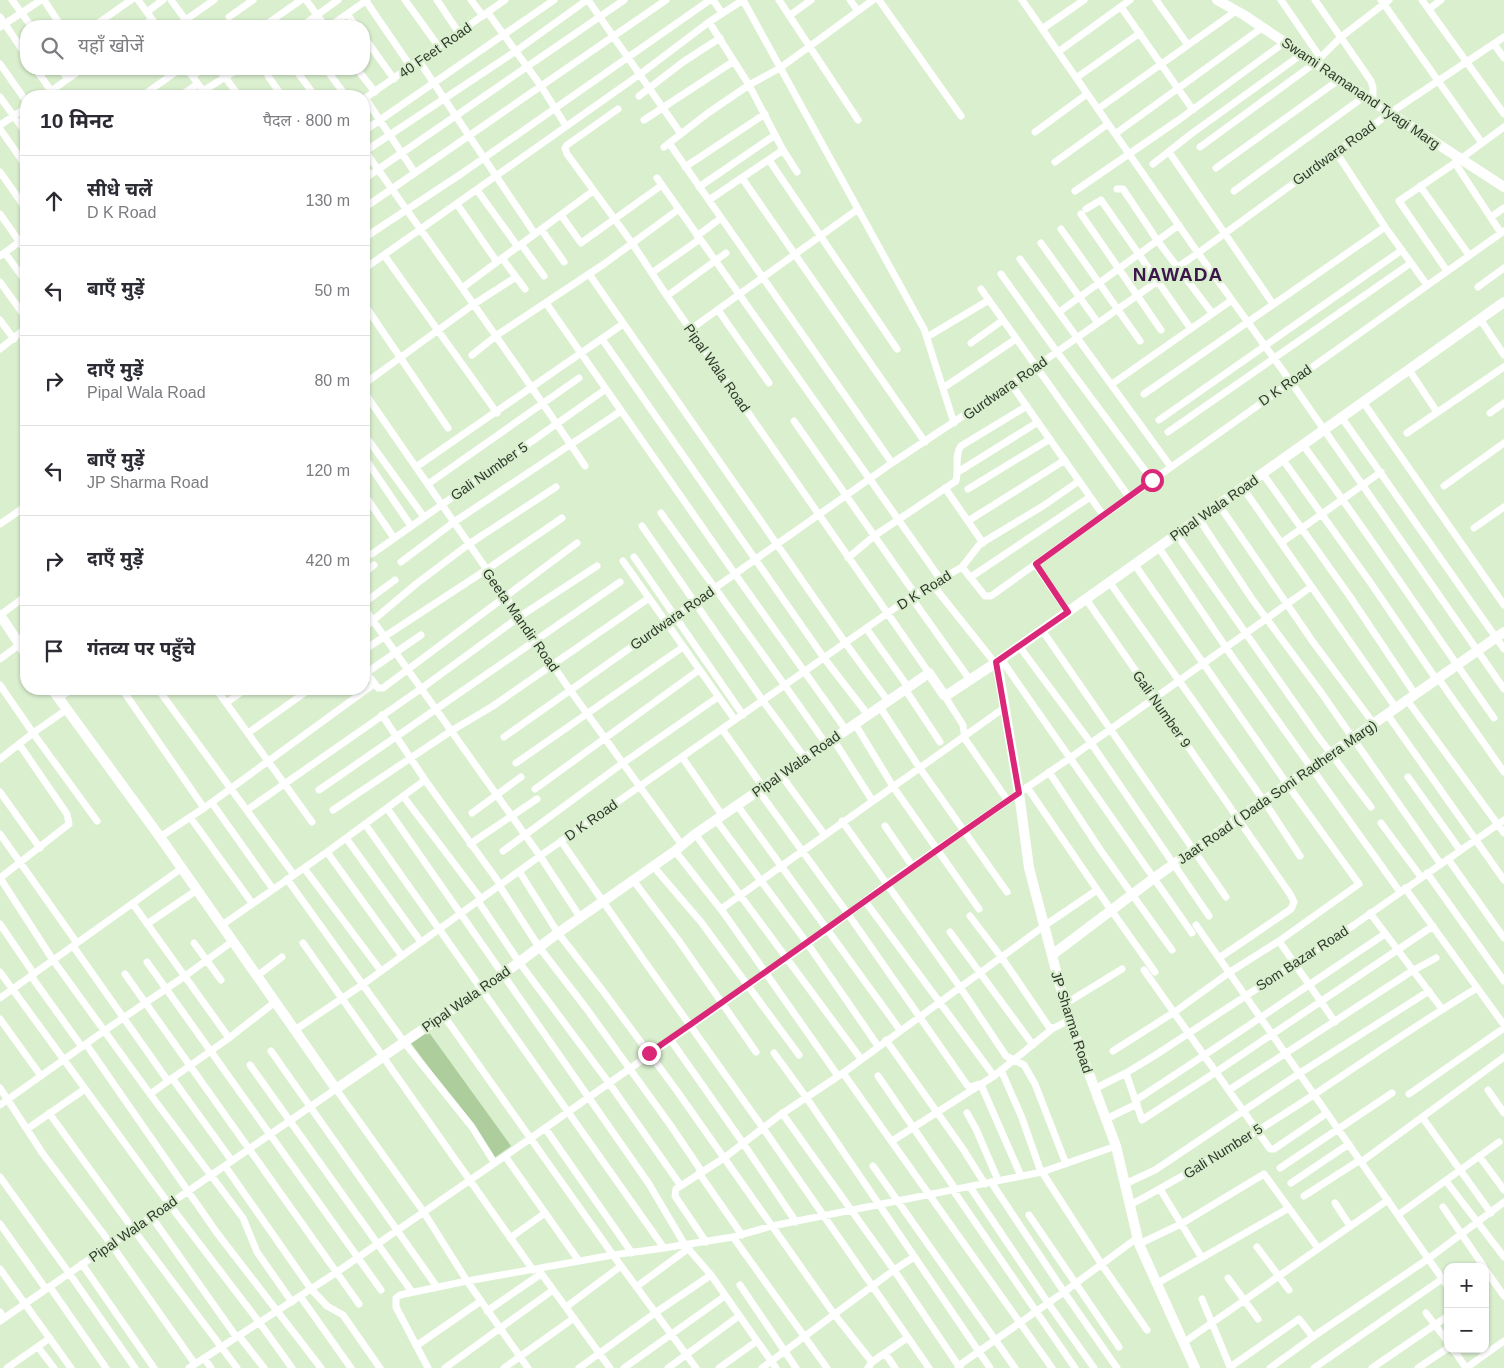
<!DOCTYPE html>
<html lang="hi">
<meta charset="utf-8">
<style>
:root{--surface:#fff;--page:#f2f2f3;--text:#2b2b33;--muted:#7c7c81;--line:#e1e1e2}
body{margin:0;font-family:Arial,"Noto Sans Devanagari",sans-serif;background:var(--page);color:var(--text)}
.controls{position:absolute;right:15px;bottom:15px;display:grid;overflow:hidden;border-radius:10px;box-shadow:0 1px 4px #0004}
.controls button{width:45px;height:45px;display:grid;place-items:center;padding:0;border:0;border-bottom:1px solid var(--line);background:var(--surface);color:var(--text);font:25px sans-serif}
.stop{position:absolute;width:15px;height:15px;margin:-11px;border:4px solid #db2777;border-radius:50%;background:#fff}
.stop.end{background:#db2777;border-color:#fff;box-shadow:0 1px 5px #0008}
.list{margin:0;padding:0;list-style:none}
h2{display:flex;justify-content:space-between;align-items:center;height:65px;margin:0;padding:0 20px;font-size:21px}
h2 small{font-size:16px;font-weight:400;color:var(--muted)}
.list li{display:grid;grid-template-columns:32px 1fr auto;gap:15px;align-items:center;box-sizing:border-box;height:90px;padding:0 20px;border-top:1px solid var(--line)}
.list b{display:block;font-size:19px;white-space:nowrap}
.list p{margin:0;font-size:16px;white-space:nowrap;color:var(--muted)}
.list em{font-size:16px;font-style:normal;color:var(--muted)}
.icon{flex:none;width:28px;height:28px;fill:none;stroke:currentColor;stroke-width:2;stroke-linecap:round;stroke-linejoin:round}
.map{position:relative;flex:none;width:1504px;height:1368px;overflow:hidden}
.search{position:absolute;background:var(--surface);box-shadow:0 1px 4px #0004;left:20px;top:20px;width:350px;height:55px;display:flex;align-items:center;gap:12px;box-sizing:border-box;padding:0 18px;border-radius:20px;color:var(--muted);font-size:19px}
.panel{position:absolute;background:var(--surface);box-shadow:0 1px 4px #0004;left:20px;top:90px;width:350px;height:605px;border-radius:20px}
.map>svg:first-child{display:block}
.grass{fill:#adcd9d}
.lines{fill:none;stroke-linecap:round;stroke-linejoin:round}
.street{stroke:#fff;stroke-width:7}
.secondary{stroke:#fff;stroke-width:10}
.route{stroke:#db2777;stroke-width:6}
.labels{text-anchor:middle;dominant-baseline:central;stroke-width:4.5;stroke-linejoin:round;paint-order:stroke}
.street-label{font-size:14px;fill:#2f382b;stroke:#d9efce}
.district-label{font-size:19px;font-weight:bold;letter-spacing:1px;fill:#3c154b;stroke:#d9efce}
</style>
<div class="map">
<svg width="1504" height="1368" viewBox="0 0 1504 1368">
<rect width="100%" height="100%" fill="#d9efce"/>
<path class="grass" d="M428,1031l83,115 -17,12 -83,-115z"/>
<g class="lines">
<path class="street" d="M12,0l19,26
M44,0l17,26
M138,0l19,26
M171,0l19,26
M306,0l19,26
M405,0l34,47
M437,0l22,33
M471,0l12,16
M588,0l93,134
M713,0l9,13
M743,0l181,329 30,94
M779,0l79,120
M850,0l8,11
M879,0l82,116
M1022,0l176,253 93,129 213,307
M1156,0l32,45
M1281,0l39,57
M1315,0l56,81 2,7v13
M1381,0l101,143
M1422,0l82,114
M366,1l45,66
M1121,7l72,103
M1429,9l12,-9
M147,12l16,-12
M488,13l53,73 25,40
M347,14l9,12
M789,16l22,-16
M0,17l26,38
M229,17l24,-17
M709,22l40,63 34,65 14,22
M94,26l37,-26
M142,26l10,-6
M177,26l37,-26
M264,26l37,-26
M302,26l36,-26
M330,26l37,-26
M0,27l41,-27
M1042,29l42,-29
M364,37l30,42
M1494,44l10,14
M1058,52l72,-52
M419,61l116,173
M0,64l26,37
M36,69l15,22
M61,69l7,10
M187,69l20,27
M219,69l20,27
M295,69l20,27
M326,69l20,27
M357,69l18,23
M192,76l11,-7
M268,76l14,20
M1076,78l64,-45
M203,91l35,-22
M44,96l38,-27
M142,96l38,-27
M180,96l18,-12
M639,96l44,-34 37,-24
M0,97l26,36
M365,98l50,75
M364,99l141,-99
M618,109l-51,36 -2,3 2,6 65,89 35,53 262,377
M1098,109l138,-98
M644,120l90,-59
M0,125l26,-17
M0,129l26,37
M364,131l190,-131
M1035,132l52,-38
M1115,134l148,-107
M669,143l223,320
M664,147l44,-34 41,-28 31,-17 93,-68
M1200,147l115,-84 26,-26 48,-37
M365,151c74,105 149,208 220,315
M364,152l152,-101 71,-51
M1169,152l104,152
M1336,152l49,75 42,58
M769,160l128,189
M1055,162l53,-38
M1455,163l46,70
M1153,164l38,-30 111,-80
M685,167l80,-53
M1216,168l124,-89
M0,172l26,37
M657,178l284,402
M742,178l183,264
M364,179l260,-179
M1420,186l49,69
M699,187l76,-52
M1117,189h6l34,51 55,73
M477,190l41,57
M1075,191l105,-72 105,-77
M1234,191l131,-95
M709,200l74,-50
M457,204l40,58
M364,208l302,-208
M1086,209l15,-9 90,129
M0,214l26,37
M1081,214l80,116
M561,215l20,28 81,-58
M1491,217l13,-9
M541,229l23,33
M1061,229l79,112
M697,236l24,-18
M364,238l97,-64 249,-174
M1041,243l57,80
M521,244l23,32
M5,253l21,29
M384,255l113,158
M0,256l26,-19
M502,258l23,31
M1020,259l151,208
M364,269l275,-194 70,-53 34,-22
M1447,271l-48,-70 56,-38 49,-36
M653,272l47,-33
M589,274l260,374 39,53
M1001,274l56,78 95,128
M0,282l26,36
M1478,287l26,-19
M462,288l131,-97
M981,289l148,208
M667,296l59,-43
M546,303l189,271 111,156
M364,304l84,124
M718,310l51,73
M1059,312l120,-87
M1480,319l24,36
M0,320l14,19
M691,329l167,-120
M927,337l62,-37
M602,339l222,319 44,57
M971,343l32,-23
M0,349l26,-21
M472,355l25,-20 107,-71 75,-55
M1409,370l28,42
M364,384l110,-80 42,-27
M1011,384l92,131
M1112,384l120,-84
M943,388l73,-49
M364,392l206,298 112,155
M1144,394l241,-167
M1363,402l141,203
M1490,413l14,-10
M1342,418l162,231
M1159,420l243,-170
M794,421l121,173
M1168,432l243,-169
M1407,433l97,-66
M364,434l60,83
M1303,445c66,89 127,182 191,273
M364,457l47,69
M1283,460l87,122 66,97
M416,467l207,-143
M958,472l80,-50
M1263,474l88,124 64,96
M428,484l151,-106
M1444,486l60,-43
M945,488l38,55
M1243,488l153,220
M968,489l82,-50
M364,494l30,44
M1219,505l94,137 61,82
M661,513c55,77 111,153 165,231
M1199,519l53,80 68,92 120,172
M968,521l97,-61
M0,524l26,-18
M642,526l121,175 42,57
M1474,528l30,-21
M1177,535l140,200 54,72
M1281,543l100,-71
M1159,548l72,107 169,237
M372,554l234,-165
M634,557l109,158
M848,558l26,-22 82,-55c3,-11 -2,-26 5,-35l66,-40
M623,561l112,159
M401,562l53,-40 167,-111
M1035,564l33,48
M962,567l18,-23 63,-38 36,-25
M364,573l10,-8
M971,577l119,-80
M1110,583l154,218 36,55
M932,584l63,79
M911,597l59,83
M1086,599l204,295 4,8 -3,7 -72,49
M364,603l31,-23
M364,608l176,248 40,61
M0,615l26,-19
M364,628l52,-44 53,-40 87,-57
M866,628l42,59
M1042,630l184,267
M1019,646l72,97 118,173
M364,650l122,-80 76,-52
M0,659l19,-14
M1001,659l191,274
M364,670l14,18h5l194,-145
M366,673l55,-38
M1438,678l66,94
M0,685l33,48 33,-23
M122,689l82,119 -44,29
M158,689l136,186
M216,689l96,133
M905,689l35,53
M944,695l19,30 2,14 43,62
M58,698l15,-9
M1407,700l97,133
M226,703l20,-14
M880,707l39,60 88,125
M1387,714l117,166
M382,715l43,65 75,104
M855,724l39,64 85,121
M722,729l41,58
M248,733l62,-44
M504,737l388,-274 119,-79 187,-131 192,-140 114,-76
M833,739l39,61
M682,757l40,58
M0,759l33,-26 64,88
M516,763l167,-116
M1049,772l52,79 71,99
M781,775l43,59
M1408,777l52,73
M1027,787l84,123 44,62
M535,789l164,-119
M319,790c100,-70 201,-138 301,-208
M758,790l90,124 119,171 4,2 8,-3 3,3 39,89
M0,792l40,56
M403,796l78,103
M212,803l61,86
M737,805l163,225
M204,808l170,-124
M387,808l262,376 36,61 26,30 65,93
M247,810l175,-122 97,-71 78,-51
M333,810l118,-79 42,-25 156,-108
M472,813l49,-36
M190,817l62,86
M716,820l91,123 71,103
M842,821l118,166 46,69 18,9 11,19 31,80
M1381,823l40,54
M365,824l299,424 69,-11 39,-11 270,-54 74,-26
M885,826l28,41
M0,834l77,109
M695,834l166,225
M346,838l75,104
M561,841l84,121 118,166 166,240
M470,844l67,-45
M503,851l120,-88 95,-66
M675,851l48,61 115,164
M327,852l75,104
M1448,859l56,79
M653,866l48,56 98,133
M304,868l77,103
M519,871l39,62 45,58 74,100 157,223 38,48 -4,6
M1427,873l77,108
M0,878l53,82 97,134 79,-56
M0,878l69,-54 -2,-10 -48,-70
M287,879l117,163 68,85 22,35
M633,880l46,61 77,111
M499,885l40,62 47,61 85,118 31,46
M1405,888l99,137
M478,901l41,61 90,121 72,103
M865,901l129,175
M133,904l96,134 46,-36
M721,909l283,-201
M1370,913l72,96
M970,916l32,42 47,69 5,1 15,-8
M0,924l34,50
M147,924l50,-34
M222,925l105,-73 98,-72
M1196,925l252,362
M950,932l83,113
M1279,941l56,81
M194,943l27,37
M303,943l230,327
M73,946l95,135
M147,962l234,328
M1144,970l126,179h4l53,-36
M0,972l169,232 90,118 33,46
M125,974l234,330
M31,976l51,71
M257,976l25,-19
M0,998l182,-130
M1065,1004l57,-35
M444,1016l169,239 83,113
M0,1019l41,57
M295,1030l67,-45 178,-129 375,-262 47,-27 23,29h6l138,-99 375,-266
M670,1039l73,104 53,79
M886,1040l77,109 22,35
M86,1044l131,189 104,135
M271,1051l166,236
M1113,1051l63,-40 54,-39 49,-31 80,-57 -72,-100 -152,-219
M774,1053l32,44 184,271
M250,1065l162,227
M1001,1070l21,48 19,54
M843,1073l209,295
M1126,1073l16,47 74,-48 217,-146
M878,1076l78,114
M172,1078l60,83
M0,1088l43,66 68,90 84,120
M1094,1089l32,-16 28,-17 200,-131 150,-105
M1229,1090l183,-119 24,-13
M1488,1090l16,23
M150,1094l93,124 14,34 35,50
M1409,1094l95,-66
M1136,1100c84,-54 166,-111 249,-166
M0,1105l104,-74 81,-55 48,-35
M49,1113l84,116 104,139
M782,1113l112,157 66,98
M967,1113l9,16 22,51
M1422,1117l69,96
M1106,1119l31,-15
M545,1128l87,125
M27,1129l58,-40
M892,1141l102,-65 58,-47
M505,1156l74,105
M1479,1156l25,34
M1361,1162l143,-105
M225,1166l86,123 16,17 16,9 37,53
M873,1166l142,202
M1280,1168l112,-75
M1042,1172l60,93 45,65
M699,1173l43,62
M0,1177l69,96 66,95
M1446,1181l58,76
M991,1182l73,110 53,76
M1291,1183l58,-39
M1125,1184l30,-14 145,-97 129,-82
M970,1187l78,116 46,65
M1160,1189l42,69
M953,1190l122,178
M1304,1196l56,-36
M1335,1203l15,23
M1130,1205c63,-34 125,-72 185,-111 54,-36 107,-73 162,-106
M1443,1207l41,60
M1029,1215l90,132
M1398,1215l101,-73
M151,1216l84,119 4,1 25,32
M0,1224l46,65
M733,1237l94,131
M510,1238l35,-25
M706,1242l-31,-46 1,-7 48,-31 56,-43 63,-42 201,-147 53,-36
M1139,1244l42,-20 83,-50 54,74
M1257,1247l32,43
M82,1264l72,104
M0,1269l71,99
M538,1269l72,99
M1485,1269l19,27
M1228,1278l30,41
M1156,1284l133,-76
M740,1285l56,83
M50,1287l56,81
M636,1287l53,-39
M300,1296l51,72
M1202,1299l28,68 69,-48 14,18
M566,1307l55,-41
M487,1311l54,-37
M0,1312l4,6
M1426,1313l22,29
M0,1321l336,-232 87,122 44,70 61,87
M1183,1343l205,-143
M416,1346l65,-45
M38,1347l16,21
M1453,1349l13,19
M885,1353l10,15
M204,1358l7,10
M872,1362l35,-24
M958,1366l106,-74 73,-54
M7,1368l43,-30
M189,1368l148,-96 194,-134 296,-208 64,-49 179,-123 241,-171
M428,1368l-32,-61v-9l4,-3 67,-14 146,-26 51,-7
M445,1368l108,-78
M504,1368l70,-50
M579,1368l76,-55 56,-38
M624,1368l101,-72
M668,1368l71,-52
M719,1368l38,-27
M762,1368l132,-98 20,-13
M1270,1368l47,-34 111,-75 76,-57
M1314,1368l128,-89
M1372,1368l76,-52
M1418,1368l30,-20
M1466,1368l38,-27"/>
<path class="secondary" d="M1217,0l27,15 146,98 114,74
M0,615l26,39
M997,662l22,131 10,75 40,152 47,126 23,98 56,124
M52,689l108,148 176,252 166,-114 56,-42 117,-82 19,-16 235,-162 15,22h3l50,-33 507,-360
M1052,955l102,-77 350,-246"/>
</g>
<g class="lines">
<path class="route" d="M649,1053c125,-85 246,-175 370,-260l-23,-131 72,-50 -32,-48 116,-84"/>
</g>
<g class="labels">
<g class="street-label">
<text transform="translate(435 50) rotate(-35)">40 Feet Road</text>
<text transform="translate(1361 93) rotate(34)">Swami Ramanand Tyagi Marg</text>
<text transform="translate(1334 153) rotate(-36)">Gurdwara Road</text>
<text transform="translate(717 368) rotate(55)">Pipal Wala Road</text>
<text transform="translate(1285 385) rotate(-35)">D K Road</text>
<text transform="translate(1005 388) rotate(-35)">Gurdwara Road</text>
<text transform="translate(489 471) rotate(-35)">Gali Number 5</text>
<text transform="translate(1214 508) rotate(-35)">Pipal Wala Road</text>
<text transform="translate(924 590) rotate(-32)">D K Road</text>
<text transform="translate(672 618) rotate(-35)">Gurdwara Road</text>
<text transform="translate(521 620) rotate(55)">Geeta Mandir Road</text>
<text transform="translate(1162 709) rotate(55)">Gali Number 9</text>
<text transform="translate(796 764) rotate(-35)">Pipal Wala Road</text>
<text transform="translate(1277 792) rotate(-35)">Jaat Road ( Dada Soni Radhera Marg)</text>
<text transform="translate(591 820) rotate(-35)">D K Road</text>
<text transform="translate(1302 958) rotate(-33)">Som Bazar Road</text>
<text transform="translate(466 999) rotate(-35)">Pipal Wala Road</text>
<text transform="translate(1072 1022) rotate(72)">JP Sharma Road</text>
<text transform="translate(1223 1151) rotate(-32)">Gali Number 5</text>
<text transform="translate(133 1229) rotate(-35)">Pipal Wala Road</text>
</g>
<g class="district-label">
<text x="1178" y="274">NAWADA</text>
</g>
</g>
</svg>
<div class="controls">
<button>+</button>
<button>−</button>
</div>
<div class="stop" style="left:1152px;top:480px"></div>
<div class="stop end" style="left:649px;top:1053px"></div>
<div class="search"><svg class="icon" aria-label="search" viewBox="0 0 24 24"><circle cx="10" cy="10" r="6"/><path d="M15 15l6 6"/></svg>यहाँ खोजें</div>
<section class="panel">
<h2>10 मिनट<small>पैदल · 800 m</small></h2>
<ul class="list">
<li><svg class="icon" aria-label="ahead" viewBox="0 0 24 24"><path d="M12 20V5M6 11l6-6 6 6"/></svg><div><b>सीधे चलें</b><p>D K Road</p></div><em>130 m</em></li>
<li><svg class="icon" aria-label="left" viewBox="0 0 24 24"><path d="M17 20v-9H6M10 6l-5 5 5 5"/></svg><div><b>बाएँ मुड़ें</b></div><em>50 m</em></li>
<li><svg class="icon" aria-label="right" viewBox="0 0 24 24"><path d="M7 20v-9h11M14 6l5 5-5 5"/></svg><div><b>दाएँ मुड़ें</b><p>Pipal Wala Road</p></div><em>80 m</em></li>
<li><svg class="icon" aria-label="left" viewBox="0 0 24 24"><path d="M17 20v-9H6M10 6l-5 5 5 5"/></svg><div><b>बाएँ मुड़ें</b><p>JP Sharma Road</p></div><em>120 m</em></li>
<li><svg class="icon" aria-label="right" viewBox="0 0 24 24"><path d="M7 20v-9h11M14 6l5 5-5 5"/></svg><div><b>दाएँ मुड़ें</b></div><em>420 m</em></li>
<li><svg class="icon" aria-label="arrive" viewBox="0 0 24 24"><path d="M6 21V4h12l-3 4 3 4H6"/></svg><div><b>गंतव्य पर पहुँचे</b></div></li>
</ul>
</section>
</div>
